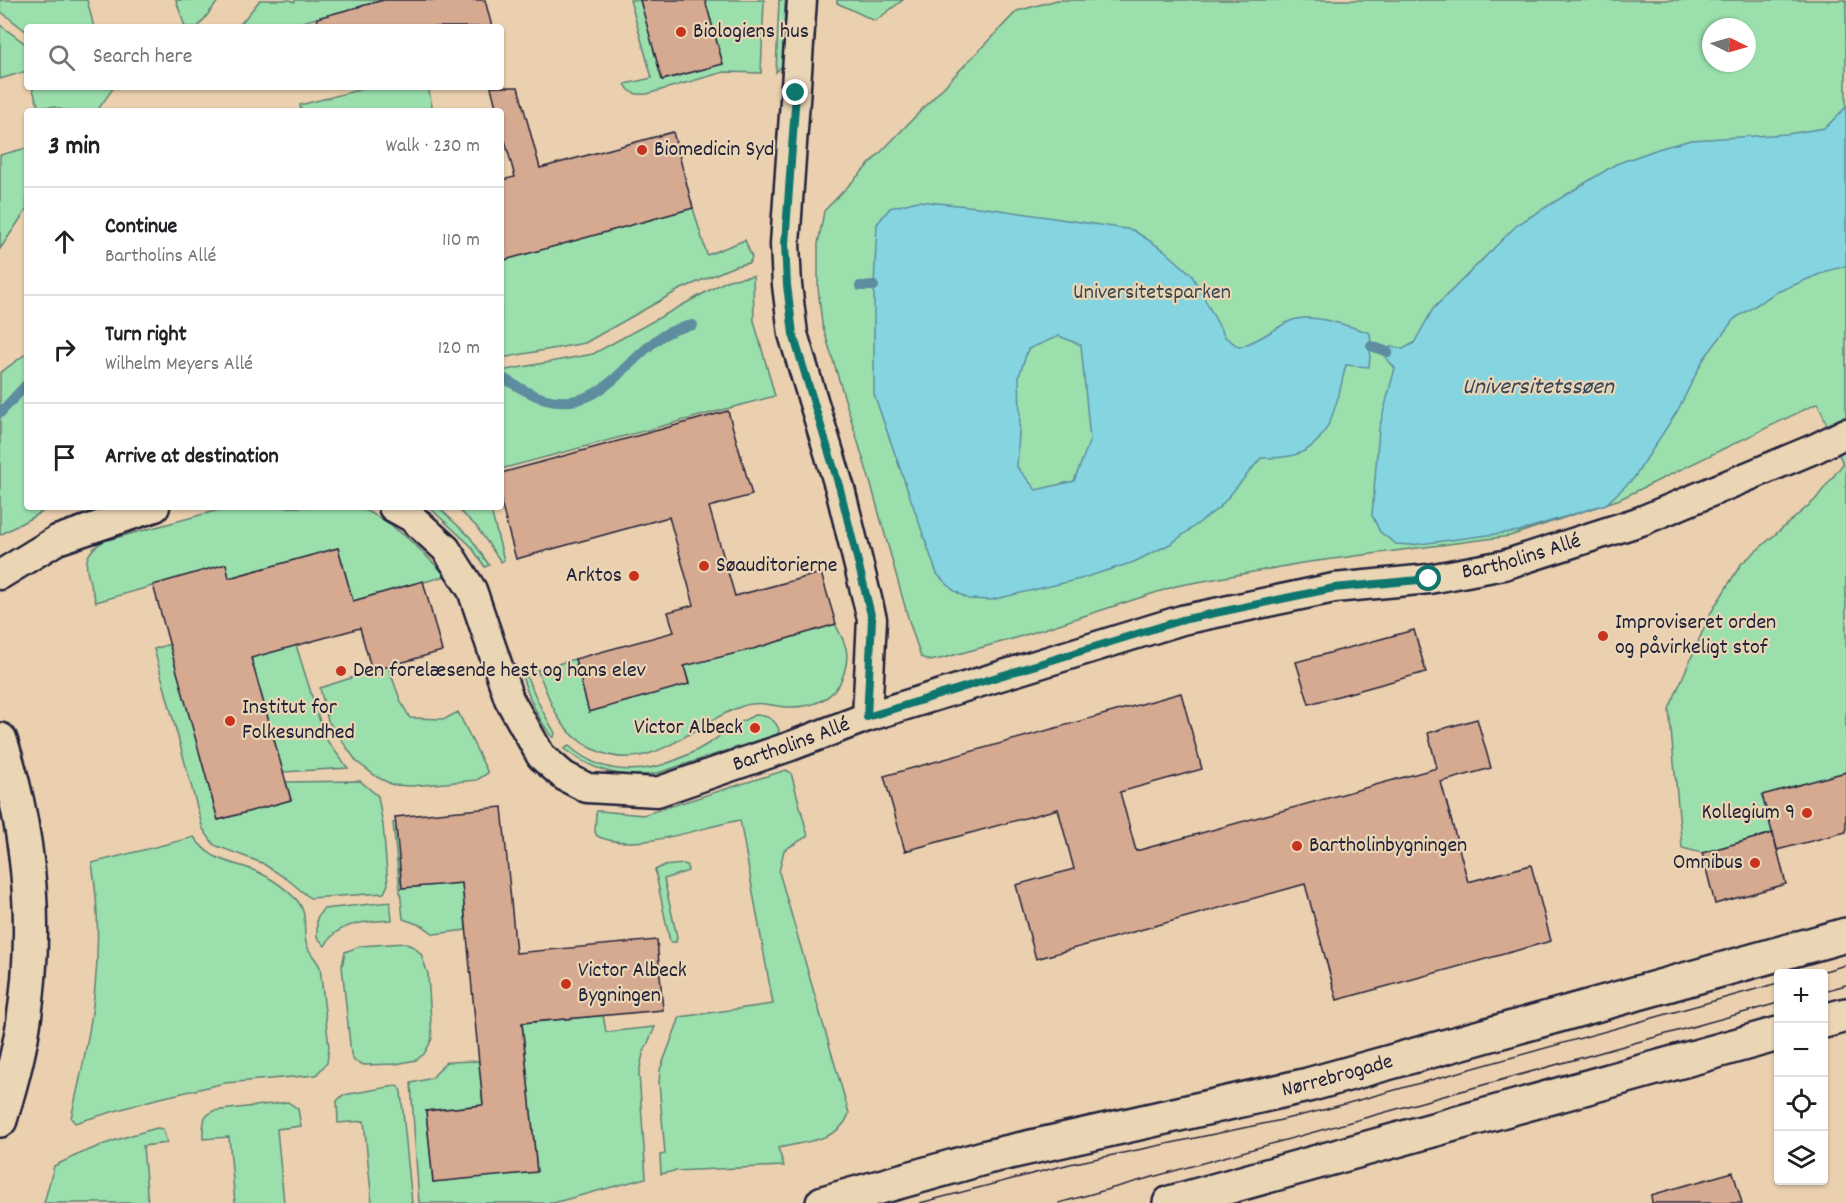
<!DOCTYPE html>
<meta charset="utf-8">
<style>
:root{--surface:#fff;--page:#f6f6f6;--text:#202124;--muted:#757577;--line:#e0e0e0}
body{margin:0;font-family:Dekko,sans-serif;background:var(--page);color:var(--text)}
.controls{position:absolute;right:18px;bottom:18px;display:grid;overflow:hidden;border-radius:6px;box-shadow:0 2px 4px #0004}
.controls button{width:54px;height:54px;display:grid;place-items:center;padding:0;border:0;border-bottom:2px solid var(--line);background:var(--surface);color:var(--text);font:30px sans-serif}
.compass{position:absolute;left:1702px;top:18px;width:54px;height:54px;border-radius:50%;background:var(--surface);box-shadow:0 2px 4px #0004;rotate:95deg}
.stop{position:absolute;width:18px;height:18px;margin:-14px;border:4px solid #0f766e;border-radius:50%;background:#fff}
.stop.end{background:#0f766e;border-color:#fff;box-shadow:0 2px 6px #0008}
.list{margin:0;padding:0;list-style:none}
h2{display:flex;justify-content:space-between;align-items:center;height:78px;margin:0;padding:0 24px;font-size:26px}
h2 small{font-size:20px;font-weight:400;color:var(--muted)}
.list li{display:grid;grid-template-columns:39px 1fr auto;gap:18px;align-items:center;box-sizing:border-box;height:108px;padding:0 24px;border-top:2px solid var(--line)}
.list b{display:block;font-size:22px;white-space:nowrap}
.list p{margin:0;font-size:20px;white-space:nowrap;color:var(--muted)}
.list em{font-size:20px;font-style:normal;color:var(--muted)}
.icon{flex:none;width:33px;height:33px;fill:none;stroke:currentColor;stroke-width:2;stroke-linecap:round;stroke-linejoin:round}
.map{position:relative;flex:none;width:1846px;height:1203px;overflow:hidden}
.search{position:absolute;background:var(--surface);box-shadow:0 2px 4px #0004;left:24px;top:24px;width:480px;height:66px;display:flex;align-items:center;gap:15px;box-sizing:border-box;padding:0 21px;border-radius:6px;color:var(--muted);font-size:22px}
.panel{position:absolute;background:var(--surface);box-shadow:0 2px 4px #0004;left:24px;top:108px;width:480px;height:402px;border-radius:6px}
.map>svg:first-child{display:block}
.green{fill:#9adfac;stroke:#5e8074;stroke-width:1.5;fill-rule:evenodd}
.water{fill:#85d5e0;stroke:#5d8d9e;stroke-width:1.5;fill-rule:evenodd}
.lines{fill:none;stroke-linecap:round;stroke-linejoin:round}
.stream{stroke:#5d8d9e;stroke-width:10}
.building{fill:#d5aa91;stroke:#22223b;stroke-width:1.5}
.street-casing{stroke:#22223b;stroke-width:33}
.secondary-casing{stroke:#22223b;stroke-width:38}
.street{stroke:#ead5b4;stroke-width:28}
.secondary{stroke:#ead5b4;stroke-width:33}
.tram{stroke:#22223b;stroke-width:1.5}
.route{stroke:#0f766e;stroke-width:8}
.poi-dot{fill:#c8321e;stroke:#ead5b4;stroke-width:2}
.labels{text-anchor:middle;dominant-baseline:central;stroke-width:4.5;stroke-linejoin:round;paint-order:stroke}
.poi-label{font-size:22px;fill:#22223b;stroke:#ead5b4;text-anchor:start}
.park-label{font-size:22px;fill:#3a4852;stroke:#ead5b4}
.street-label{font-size:22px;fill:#22223b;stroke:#ead5b4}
.water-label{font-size:24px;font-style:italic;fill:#36465c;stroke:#ead5b4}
</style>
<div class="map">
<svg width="1846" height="1203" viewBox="0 0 1846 1203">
<rect width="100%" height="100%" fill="#ebd0af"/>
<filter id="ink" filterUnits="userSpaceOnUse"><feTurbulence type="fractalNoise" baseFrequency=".0167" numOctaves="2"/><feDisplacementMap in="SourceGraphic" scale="12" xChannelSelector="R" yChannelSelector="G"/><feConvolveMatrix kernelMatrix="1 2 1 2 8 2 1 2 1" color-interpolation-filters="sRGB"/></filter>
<g filter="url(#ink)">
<path class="green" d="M0,0h87l7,27h-67v5l-27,-21z
M176,0h43l-21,27h-13z
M260,0h30l4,2 2,-2h88l-100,27h-46z
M630,0h10l23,80 60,-16 -18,-64h59l-3,73 -37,-1 -77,22c-11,1 -17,0 -22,-10l27,-6z
M779,0h7l-1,4 -2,57 -1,5 -6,6z
M837,0h66l-28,21 -38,-18z
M1057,0h789v772l-83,23 10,38 -71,20 -20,-5 -13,-139 41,-95 31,-50 74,-64 28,-36 -25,-61 -198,96 -110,37 -208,27 -126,23 -160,52 -76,21 -10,2 -9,-4 -12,-36 -37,-133 -50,-164 -4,-37v-43l6,-33 193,-200zM1711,27h36v36h-36z
M0,25l27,20v26l-27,8z
M32,87h82l-17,24c-9,0 -21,2 -30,0 -13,-3 -12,-6 -28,-3z
M370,87h58l5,24h-132l-1,-6z
M27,148v61l-27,40v-94z
M693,208l14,47 38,-15 7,18 -3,5 -14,3 -56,24 -94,53 -84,15v-97z
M753,276l1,45 21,75 -274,73v-98l92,-17 135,-74z
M27,353v154h24l-51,28v-162z
M230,507h127c36,13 63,42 89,69l-93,25 -15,-53 -109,30 -3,-13 -130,37c-7,-26 -21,-45 8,-61z
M429,507h9l32,30 19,28 -4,2 -15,-22z
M456,507h34l14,53 -3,2 -25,-36z
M835,624c11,20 16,29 8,52 -8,23 -31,32 -55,31 -12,0 -24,-5 -36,-3 -5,0 -12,3 -17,5 -48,19 -87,68 -142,40 -12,-6 -23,-15 -31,-26 -12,-16 -16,-36 -25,-53l38,-11 14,52 100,-28 -5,-17z
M170,644l48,176 73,-20 -5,-18 74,-1 18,15 5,29 5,59 -4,9 -74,5 -23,-19 -25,-16 -48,-18 -11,-16 -49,-180z
M296,645l29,93 23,30 -65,4 -32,-114z
M388,666l13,36 9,16 35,1 13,-7 30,61 -11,7 -65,6 -19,-1 -16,-8 -20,-15 -29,-41 -8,-33z
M525,673l17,37 13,23 -1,4h-2c-14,-18 -23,-39 -30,-61z
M755,715c11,0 20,3 24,15l-1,4 -120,39c-35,7 -65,-2 -94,-24l5,-3c44,39 97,24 142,-4 15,-10 27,-20 44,-27z
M786,770l5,3 17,63 -24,14 -5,22 70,241c-8,28 -46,29 -71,35l6,18 -110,5 -13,3 -1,-19 5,-1 -6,-71 1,-13 20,-53 93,-13 -33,-184c-39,7 -107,34 -143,16l-2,-4 1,-18 1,-3h3l43,4z
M396,822l6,66 60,-5 4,47 -32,4 -11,-8 -20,-7 -10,-96z
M194,837c19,27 37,23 64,35 13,6 28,17 38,27 15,17 4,33 12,49 3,7 9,12 12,19l9,80 -2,16 -11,12 -91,8 -73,17 -77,23 -4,-5c21,-88 35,-164 21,-255z
M684,864l3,1 1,6 -24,8 13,58 -1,5h-6l-15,-72 8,-4z
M390,902l2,18c-24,2 -55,1 -67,26l-8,-9v-19l6,-9z
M404,943l10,4 7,7 7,20 4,64 -3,7 -5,9 -8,6 -20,4 -32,1 -10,-4 -3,-7 -9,-88 3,-14 15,-6z
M603,1015l3,17 49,-5 -12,27 -4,19 7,105 -93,25h-134l-8,-120 21,-5 14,-16 33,-1 4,44 -57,6 7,71 104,-11 -15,-148z
M395,1086l4,1 2,5 11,111h-40l-8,-82 -26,2 -1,-22 6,-6z
M288,1102l10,7 3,17 -24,3 7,74h-49l-6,-66 -26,2v-11l2,-11 8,-6z
M157,1128l6,1 4,14 -24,3 5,57h-104l10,-37c33,-17 67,-29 103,-38z"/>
<path class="water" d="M1846,107v159l-19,5 -52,22 -41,26 -31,41 -25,50 -44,68 -28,26 -87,27 -107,14 -16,-1 -16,-12 -8,-17 7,-86 16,-61 -9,-10 5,-12 12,3 11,-6 19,-34 84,-84 99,-61 45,-16 30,-8 96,-6 38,-6z
M918,201l69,7 146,22 31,20 27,24 34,63 14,10c18,-5 32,-16 49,-25 22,-11 60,4 82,11l1,13 -2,21 -23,-2c-9,34 -14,83 -56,91 -9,2 -19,2 -29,2l-41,49 -48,36 -38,19 -54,17 -89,21 -23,-1 -15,-9 -16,-16 -63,-180v-108l3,-62 13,-16zM1059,336l22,9 9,95 -16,41 -38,9 -19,-23 3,-52 -1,-39 9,-27z"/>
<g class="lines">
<path class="stream" d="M860,286h14
M1371,346l17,6
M501,377c13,7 27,17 41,21 58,17 79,-34 120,-62 10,-6 20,-9 31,-11
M0,413l27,-29"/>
</g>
<path class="building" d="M384,0h101l7,27h-174l-1,-9z
M640,0h65l18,64 -61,16z
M491,87h27l22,81 133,-36 20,76 -192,53v-81l14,-3 -14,-51v-15h-4z
M728,411l24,84 -43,12 26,89 86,-23 15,51 -83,25 -69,17 5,18 -100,28 -14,-53 99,-27 -6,-20 26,-7 -25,-88 -153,42 -15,-56v-30z
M338,548l15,53 70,-20 19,70 -70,20 -12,-43 -109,30 40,142 -73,20 -65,-235 73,-21 3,14z
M1414,630l12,42 -117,32 -13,-42z
M1181,693l21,76 -82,23 16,59 301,-83 -9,-35 49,-14 14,49 -50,14 27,100 63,-17 20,76 -214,59 -32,-116 -269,75 -20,-74 58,-16 -16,-60 -153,42 -21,-75z
M1846,772v60l-69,18 -15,-55z
M502,807l14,146 141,-13 6,70 -141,13 15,149 -104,10 -7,-71 57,-6 -21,-222 -60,5 -7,-71z
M1773,833l13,51 -71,20 -13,-51z
M1733,1172l9,31h-90l-1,-8z"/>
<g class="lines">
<defs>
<g id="street">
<path d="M802,0l-17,244 2,41 6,49 47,155 32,130 -5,98"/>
<path id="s1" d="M393,507l18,10 35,32 26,41 37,109 32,57 23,20 23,12 70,4 134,-46 76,-29 315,-97 152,-32 95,-9 75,-14 137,-44 175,-73 30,-15"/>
<path d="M0,575l57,-35 98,-33"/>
</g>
<g id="secondary">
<path d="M0,740c30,92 38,190 23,286 -5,32 -14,63 -23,94"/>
<path d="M1824,1021l22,-6"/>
<path id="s2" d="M823,1203l164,-46 321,-72 538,-150"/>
<path d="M1170,1203l608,-169"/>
</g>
</defs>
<use href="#street" class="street-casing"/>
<use href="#secondary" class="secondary-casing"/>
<use href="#street" class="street"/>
<use href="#secondary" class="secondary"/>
<path class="tram" d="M1814,974l32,-9
M1824,991l22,-6
M920,1203l150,-39 207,-43 50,-12 451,-126
M1059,1203l719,-200"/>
</g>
</g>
<g class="lines" filter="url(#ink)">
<path class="route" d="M796,93l-11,151 2,41 6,49 47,155 32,130 -5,98 315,-97 152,-32 95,-9"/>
</g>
<g class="poi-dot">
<circle cx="681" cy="32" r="6"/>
<circle cx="642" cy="150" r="6"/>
<circle cx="704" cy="566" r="6"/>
<circle cx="634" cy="576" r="6"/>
<circle cx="1603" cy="636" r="6"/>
<circle cx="341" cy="671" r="6"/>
<circle cx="230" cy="721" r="6"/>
<circle cx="755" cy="728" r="6"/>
<circle cx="1807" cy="813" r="6"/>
<circle cx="1297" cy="846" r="6"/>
<circle cx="1755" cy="863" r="6"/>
<circle cx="566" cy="984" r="6"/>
</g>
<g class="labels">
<g class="poi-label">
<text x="693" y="32">Biologiens hus</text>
<text x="654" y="150">Biomedicin Syd</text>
<text x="716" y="566">Søauditorierne</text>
<text x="622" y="576" text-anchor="end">Arktos</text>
<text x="1615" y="623">Improviseret orden<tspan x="1615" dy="25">og påvirkeligt stof</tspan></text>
<text x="353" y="671">Den forelæsende hest og hans elev</text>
<text x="242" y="708">Institut for<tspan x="242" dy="25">Folkesundhed</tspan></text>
<text x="743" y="728" text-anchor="end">Victor Albeck</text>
<text x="1795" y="813" text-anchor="end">Kollegium 9</text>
<text x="1309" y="846">Bartholinbygningen</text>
<text x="1743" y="863" text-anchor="end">Omnibus</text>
<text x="578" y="971">Victor Albeck<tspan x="578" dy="25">Bygningen</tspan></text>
</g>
<g class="park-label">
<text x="1152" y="293">Universitetsparken</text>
</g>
<g class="street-label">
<text stroke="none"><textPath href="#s1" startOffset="1322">Bartholins Allé</textPath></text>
<text stroke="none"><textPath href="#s1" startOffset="566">Bartholins Allé</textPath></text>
<text stroke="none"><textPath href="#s2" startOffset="530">Nørrebrogade</textPath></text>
</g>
<g class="water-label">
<text x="1538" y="388">Universitetssøen</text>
</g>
</g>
</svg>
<div class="controls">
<button>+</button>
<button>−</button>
<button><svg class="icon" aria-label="locate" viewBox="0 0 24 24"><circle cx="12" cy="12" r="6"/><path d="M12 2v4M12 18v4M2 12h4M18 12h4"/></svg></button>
<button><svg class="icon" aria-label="layers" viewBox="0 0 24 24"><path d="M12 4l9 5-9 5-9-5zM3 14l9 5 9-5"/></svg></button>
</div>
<svg class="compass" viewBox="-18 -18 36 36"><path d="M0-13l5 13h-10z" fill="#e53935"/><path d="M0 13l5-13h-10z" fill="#757577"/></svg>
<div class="stop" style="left:1429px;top:579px"></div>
<div class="stop end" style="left:796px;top:93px"></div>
<div class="search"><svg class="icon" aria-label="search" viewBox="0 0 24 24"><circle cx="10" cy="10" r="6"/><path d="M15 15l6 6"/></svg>Search here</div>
<section class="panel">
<h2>3 min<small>Walk · 230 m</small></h2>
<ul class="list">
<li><svg class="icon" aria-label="ahead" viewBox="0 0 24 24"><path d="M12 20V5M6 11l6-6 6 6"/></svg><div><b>Continue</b><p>Bartholins Allé</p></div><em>110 m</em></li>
<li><svg class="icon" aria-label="right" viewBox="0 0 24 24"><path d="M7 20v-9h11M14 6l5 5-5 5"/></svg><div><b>Turn right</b><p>Wilhelm Meyers Allé</p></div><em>120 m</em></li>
<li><svg class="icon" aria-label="arrive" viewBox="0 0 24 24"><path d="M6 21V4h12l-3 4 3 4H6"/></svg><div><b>Arrive at destination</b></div></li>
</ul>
</section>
</div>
